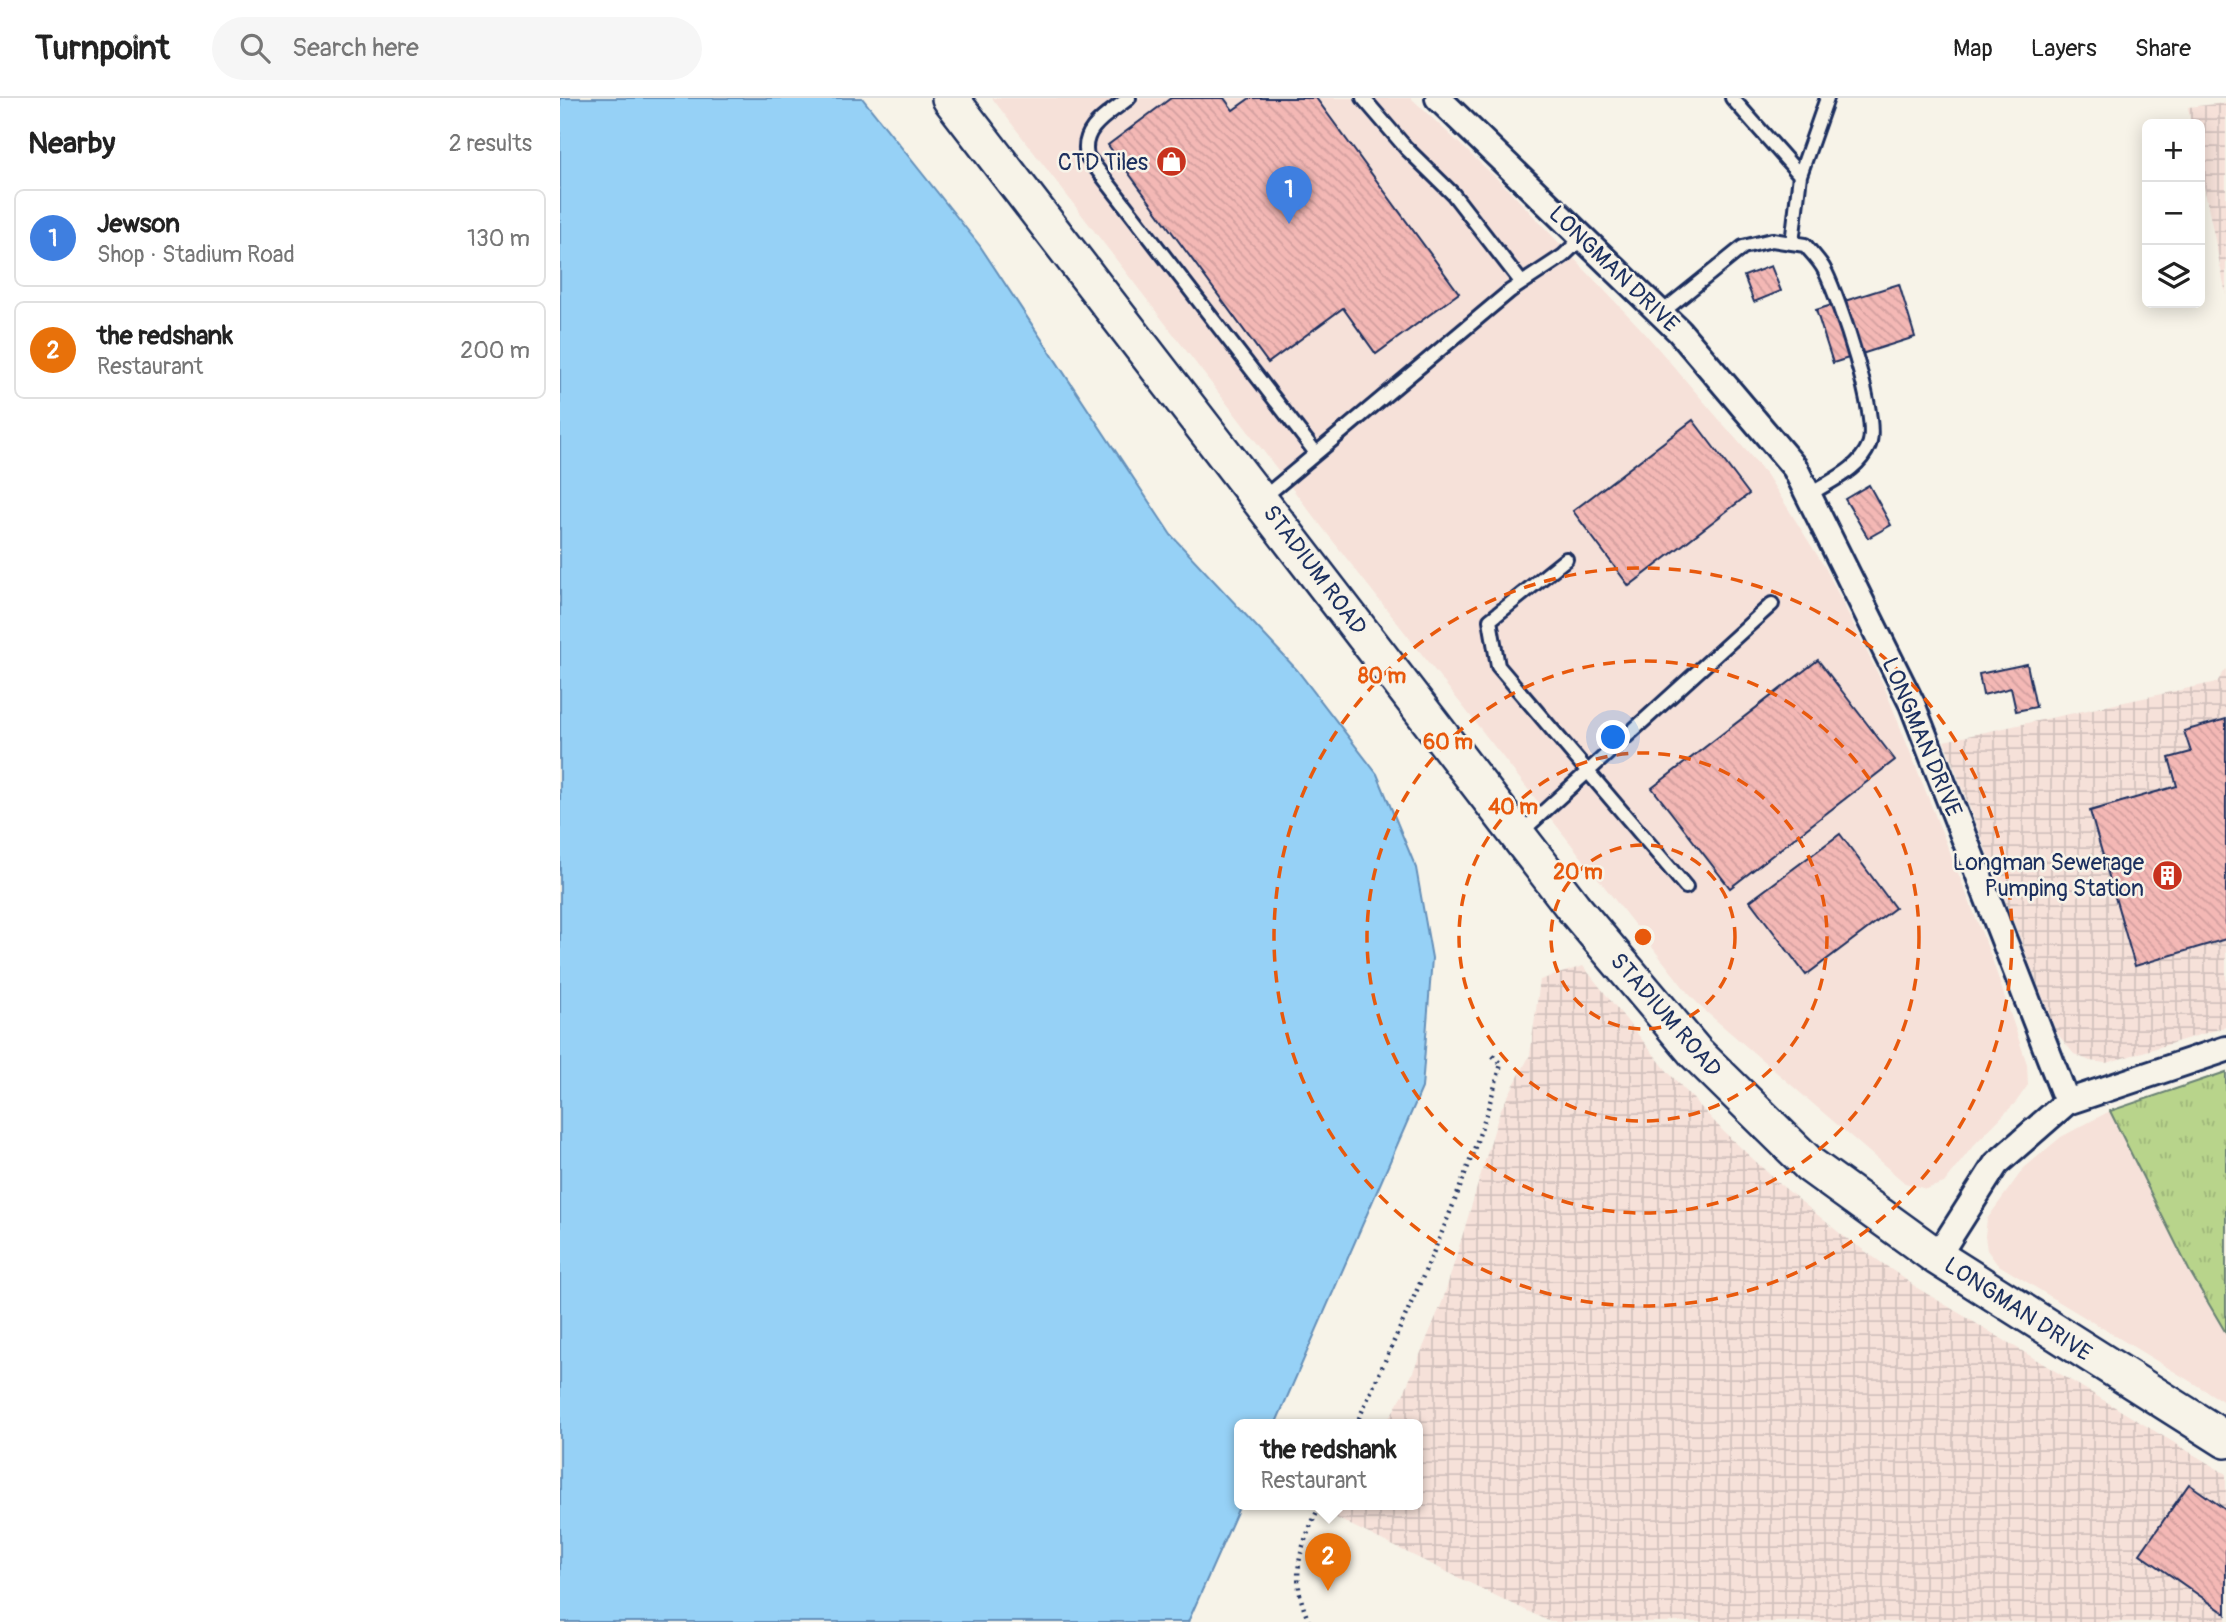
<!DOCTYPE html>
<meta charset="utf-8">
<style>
:root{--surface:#fff;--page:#f6f6f6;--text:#222;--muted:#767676;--line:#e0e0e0;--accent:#db2777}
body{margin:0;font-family:Pangolin,sans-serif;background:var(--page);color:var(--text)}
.controls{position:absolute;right:21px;top:21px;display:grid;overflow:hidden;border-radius:10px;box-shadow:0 4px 18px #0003}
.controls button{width:63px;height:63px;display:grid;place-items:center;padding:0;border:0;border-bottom:2px solid var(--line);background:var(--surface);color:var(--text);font:35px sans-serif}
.you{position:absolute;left:1054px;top:640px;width:24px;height:24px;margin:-18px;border:5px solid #fff;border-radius:50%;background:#1a73e8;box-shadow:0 0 0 10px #1a73e833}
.badge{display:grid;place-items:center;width:46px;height:46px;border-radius:50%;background:var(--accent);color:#fff;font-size:23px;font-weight:700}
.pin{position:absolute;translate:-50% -58px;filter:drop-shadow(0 2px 4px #0008)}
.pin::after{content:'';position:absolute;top:37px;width:24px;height:21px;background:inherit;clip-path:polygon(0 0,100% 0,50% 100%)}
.popup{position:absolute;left:674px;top:1321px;width:189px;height:91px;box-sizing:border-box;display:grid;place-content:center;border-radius:10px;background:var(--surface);filter:drop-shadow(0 2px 5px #0005);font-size:23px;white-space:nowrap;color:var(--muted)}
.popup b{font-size:26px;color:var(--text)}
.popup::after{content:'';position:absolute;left:50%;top:100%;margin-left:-14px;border:14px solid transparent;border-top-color:var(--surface)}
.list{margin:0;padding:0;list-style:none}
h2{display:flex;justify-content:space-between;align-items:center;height:91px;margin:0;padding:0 28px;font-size:30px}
h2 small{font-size:23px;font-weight:400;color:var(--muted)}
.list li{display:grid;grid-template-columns:46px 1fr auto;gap:21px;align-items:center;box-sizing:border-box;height:98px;margin:0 14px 14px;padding:0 14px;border:2px solid var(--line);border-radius:10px}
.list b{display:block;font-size:26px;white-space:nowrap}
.list p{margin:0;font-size:23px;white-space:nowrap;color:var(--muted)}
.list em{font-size:23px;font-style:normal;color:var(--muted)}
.icon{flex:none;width:38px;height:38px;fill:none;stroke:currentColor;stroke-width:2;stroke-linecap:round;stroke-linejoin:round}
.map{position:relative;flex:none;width:1666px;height:1524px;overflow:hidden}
header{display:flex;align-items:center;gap:42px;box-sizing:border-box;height:98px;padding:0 35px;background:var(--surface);border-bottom:2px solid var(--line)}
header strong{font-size:33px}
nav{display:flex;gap:38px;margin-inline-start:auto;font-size:24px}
.search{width:490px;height:63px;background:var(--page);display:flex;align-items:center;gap:18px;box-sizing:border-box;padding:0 24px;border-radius:38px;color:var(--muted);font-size:26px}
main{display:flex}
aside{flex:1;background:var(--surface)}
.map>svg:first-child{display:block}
.built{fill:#f6e1d9}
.industrial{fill:url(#industrial-grid)}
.grass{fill:url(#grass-tufts);stroke:#6a8274;stroke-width:2}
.water{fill:#96d1f6;stroke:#6590b9;stroke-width:2}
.building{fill:url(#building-back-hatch);stroke:#1b2f5e;stroke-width:2}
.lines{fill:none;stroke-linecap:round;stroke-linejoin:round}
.lane-casing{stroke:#1b2f5e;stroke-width:18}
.street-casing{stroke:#1b2f5e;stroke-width:30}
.secondary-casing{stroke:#1b2f5e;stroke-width:40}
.path{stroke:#1b2f5e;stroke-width:4.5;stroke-dasharray:2 5;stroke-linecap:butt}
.lane{stroke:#f7f3e8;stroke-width:12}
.street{stroke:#f7f3e8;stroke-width:24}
.secondary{stroke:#f7f3e8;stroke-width:35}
.ring{fill:none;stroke:#e8590c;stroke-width:3.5;stroke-dasharray:12 9}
.labels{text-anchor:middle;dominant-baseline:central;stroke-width:5;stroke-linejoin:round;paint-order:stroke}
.poi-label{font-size:23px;fill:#1b2f5e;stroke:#f7f3e8;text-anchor:end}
.street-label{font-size:23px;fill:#1b2f5e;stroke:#f7f3e8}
.centre{fill:#e8590c;stroke:#f7f3e8;stroke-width:3.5}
.ring-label{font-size:21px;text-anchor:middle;font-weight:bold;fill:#e8590c;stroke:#f7f3e8;stroke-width:5;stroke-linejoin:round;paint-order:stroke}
</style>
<header>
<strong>Turnpoint</strong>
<div class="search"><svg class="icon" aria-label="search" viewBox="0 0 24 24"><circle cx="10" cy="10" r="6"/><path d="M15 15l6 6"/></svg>Search here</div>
<nav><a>Map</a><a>Layers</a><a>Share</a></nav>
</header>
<main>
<aside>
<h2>Nearby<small>2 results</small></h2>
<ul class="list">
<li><span class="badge" style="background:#3f7fe0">1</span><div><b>Jewson</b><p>Shop · Stadium Road</p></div><em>130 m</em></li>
<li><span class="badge" style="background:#e8710a">2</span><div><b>the redshank</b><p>Restaurant</p></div><em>200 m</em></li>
</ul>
</aside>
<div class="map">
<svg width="1666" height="1524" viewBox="0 0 1666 1524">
<defs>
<pattern id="industrial-grid" width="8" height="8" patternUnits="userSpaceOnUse" patternTransform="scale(1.75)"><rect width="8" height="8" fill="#f6e1d9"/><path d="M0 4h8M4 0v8" fill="none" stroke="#d2c1bd"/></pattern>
<pattern id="grass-tufts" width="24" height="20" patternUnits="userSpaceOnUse" patternTransform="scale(1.75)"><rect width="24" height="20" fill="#b8d48b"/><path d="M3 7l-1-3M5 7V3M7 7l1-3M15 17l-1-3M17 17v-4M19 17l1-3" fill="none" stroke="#9eb67a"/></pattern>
<pattern id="building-back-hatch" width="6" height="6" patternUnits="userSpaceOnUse" patternTransform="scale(1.75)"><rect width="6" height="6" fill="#f4b8b5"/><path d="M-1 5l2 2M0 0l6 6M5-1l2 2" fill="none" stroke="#d19e9e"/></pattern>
</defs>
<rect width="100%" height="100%" fill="#f7f3e8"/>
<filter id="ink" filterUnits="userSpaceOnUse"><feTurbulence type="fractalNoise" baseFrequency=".0143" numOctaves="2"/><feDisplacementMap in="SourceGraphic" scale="14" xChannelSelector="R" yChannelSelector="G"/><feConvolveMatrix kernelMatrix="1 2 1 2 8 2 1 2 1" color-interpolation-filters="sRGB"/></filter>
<g filter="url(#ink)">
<path class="built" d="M432,0h419l97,91 135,142 124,144 59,94 58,117 107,270 36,108 1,21 -12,17 -43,44 -29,37 -18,6 -21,-6 -201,-173 -16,-17 -377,-480z
M1550,1013l79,159 37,64v69l-229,-139 -10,-14 -2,-14 2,-17 37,-51 37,-31z"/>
<path class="industrial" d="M1666,5v191l-26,-127v-43h-9l-3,-17z
M1666,571v358l-120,36 -16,-2 -16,-7 -18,-22 -112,-291 273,-59z
M1023,868l85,106 56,60 57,53 61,50 77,54 307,185v148h-676l-220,-107 6,-10h81v-80h-32l19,-32 39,-93 57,-189 30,-56 10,-75z"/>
<path class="grass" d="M1666,974v261l-37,-63 -79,-159z"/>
<path class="water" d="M0,0h302l118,148 191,289 126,135 80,104 39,94 16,90 -10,130 -147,337h-36l1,80 -52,117h-628z"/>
<path class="building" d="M611,0h53l9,12 17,-12h66l143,195 -83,61 -33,-46 -75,55 -160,-218z
M1211,168l10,25 -27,11 -10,-26z
M1339,186l16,53 -82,26 -17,-53z
M1133,322l56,74 -120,92 -56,-75z
M1309,387l22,40 -23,13 -23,-39z
M1258,562l77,100 -165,128 -78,-100z
M1467,566l9,43 -20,4 -5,-23 -28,7 -4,-21z
M1666,621v220l-91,27 -45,-155 87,-25 -8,-28 22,-6 -7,-21z
M1280,736l55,74 -89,67 -56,-74z
M1629,1386l37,26v104l-86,-60z"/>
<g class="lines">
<defs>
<path id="lane" d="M569,0c-20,16 -49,30 -42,58l229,297
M803,0l43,50 47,46 69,89
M1172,0l68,77
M1232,145l8,-68 27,-77
M1100,216l83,-67 29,-7 33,5c7,8 16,17 20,26 14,28 55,147 44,174 -11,26 -38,35 -60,50
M703,400l247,-207 53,-35 19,-18
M1006,461l-76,61 8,46 188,221
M958,737l254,-231"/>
<path id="street" d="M878,0l241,233 116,137 117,236 155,398
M1377,1159l59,-93 71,-62 159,-53"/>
<path id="secondary" d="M390,0l623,809 123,146 114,112 127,92 289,183"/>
</defs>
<use href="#lane" class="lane-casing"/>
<use href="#street" class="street-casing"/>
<use href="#secondary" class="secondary-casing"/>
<path class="path" d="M796,1327c53,-119 111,-235 145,-361l-11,-11
M749,1524c-20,-47 -10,-72 11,-117"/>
<use href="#lane" class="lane"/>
<use href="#street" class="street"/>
<use href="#secondary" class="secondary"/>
</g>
</g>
<g class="ring">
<circle cx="1083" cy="839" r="92"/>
<circle cx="1083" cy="839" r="184"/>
<circle cx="1083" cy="839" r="276"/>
<circle cx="1083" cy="839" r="369"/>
</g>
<defs>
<symbol id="shop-disc" viewBox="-11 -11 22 22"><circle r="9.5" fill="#c8321e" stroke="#f7f3e8"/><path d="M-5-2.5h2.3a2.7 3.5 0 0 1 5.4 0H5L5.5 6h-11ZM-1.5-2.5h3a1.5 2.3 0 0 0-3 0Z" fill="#fff"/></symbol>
<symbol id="building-disc" viewBox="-11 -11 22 22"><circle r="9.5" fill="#c8321e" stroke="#f7f3e8"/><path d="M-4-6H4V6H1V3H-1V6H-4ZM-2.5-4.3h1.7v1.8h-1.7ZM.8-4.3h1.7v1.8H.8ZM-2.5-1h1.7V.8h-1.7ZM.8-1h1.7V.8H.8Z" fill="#fff"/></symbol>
</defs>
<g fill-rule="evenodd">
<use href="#shop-disc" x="594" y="46" width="35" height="35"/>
<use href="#building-disc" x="1590" y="760" width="35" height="35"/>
</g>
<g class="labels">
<g class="poi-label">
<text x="588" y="64">CTD Tiles</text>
<text x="1584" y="764">Longman Sewerage<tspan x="1584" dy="26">Pumping Station</tspan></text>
</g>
<g class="street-label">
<text transform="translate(1054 171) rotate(44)">LONGMAN DRIVE</text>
<text transform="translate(755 472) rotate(53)">STADIUM ROAD</text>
<text transform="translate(1362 639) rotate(67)">LONGMAN DRIVE</text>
<text transform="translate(1106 917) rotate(49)">STADIUM ROAD</text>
<text transform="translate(1458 1211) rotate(33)">LONGMAN DRIVE</text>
</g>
</g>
<circle cx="1083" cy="839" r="10" class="centre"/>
<g class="ring-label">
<text x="822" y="585">80 m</text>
<text x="888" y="651">60 m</text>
<text x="953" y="716">40 m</text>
<text x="1018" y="781">20 m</text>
</g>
</svg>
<div class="controls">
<button>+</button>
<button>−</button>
<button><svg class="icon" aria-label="layers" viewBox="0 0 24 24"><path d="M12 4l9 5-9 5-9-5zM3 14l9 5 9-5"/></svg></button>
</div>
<div class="you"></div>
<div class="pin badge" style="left:729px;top:126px;background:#3f7fe0">1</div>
<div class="pin badge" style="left:768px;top:1493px;background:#e8710a">2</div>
<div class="popup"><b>the redshank</b>Restaurant</div>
</div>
</main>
